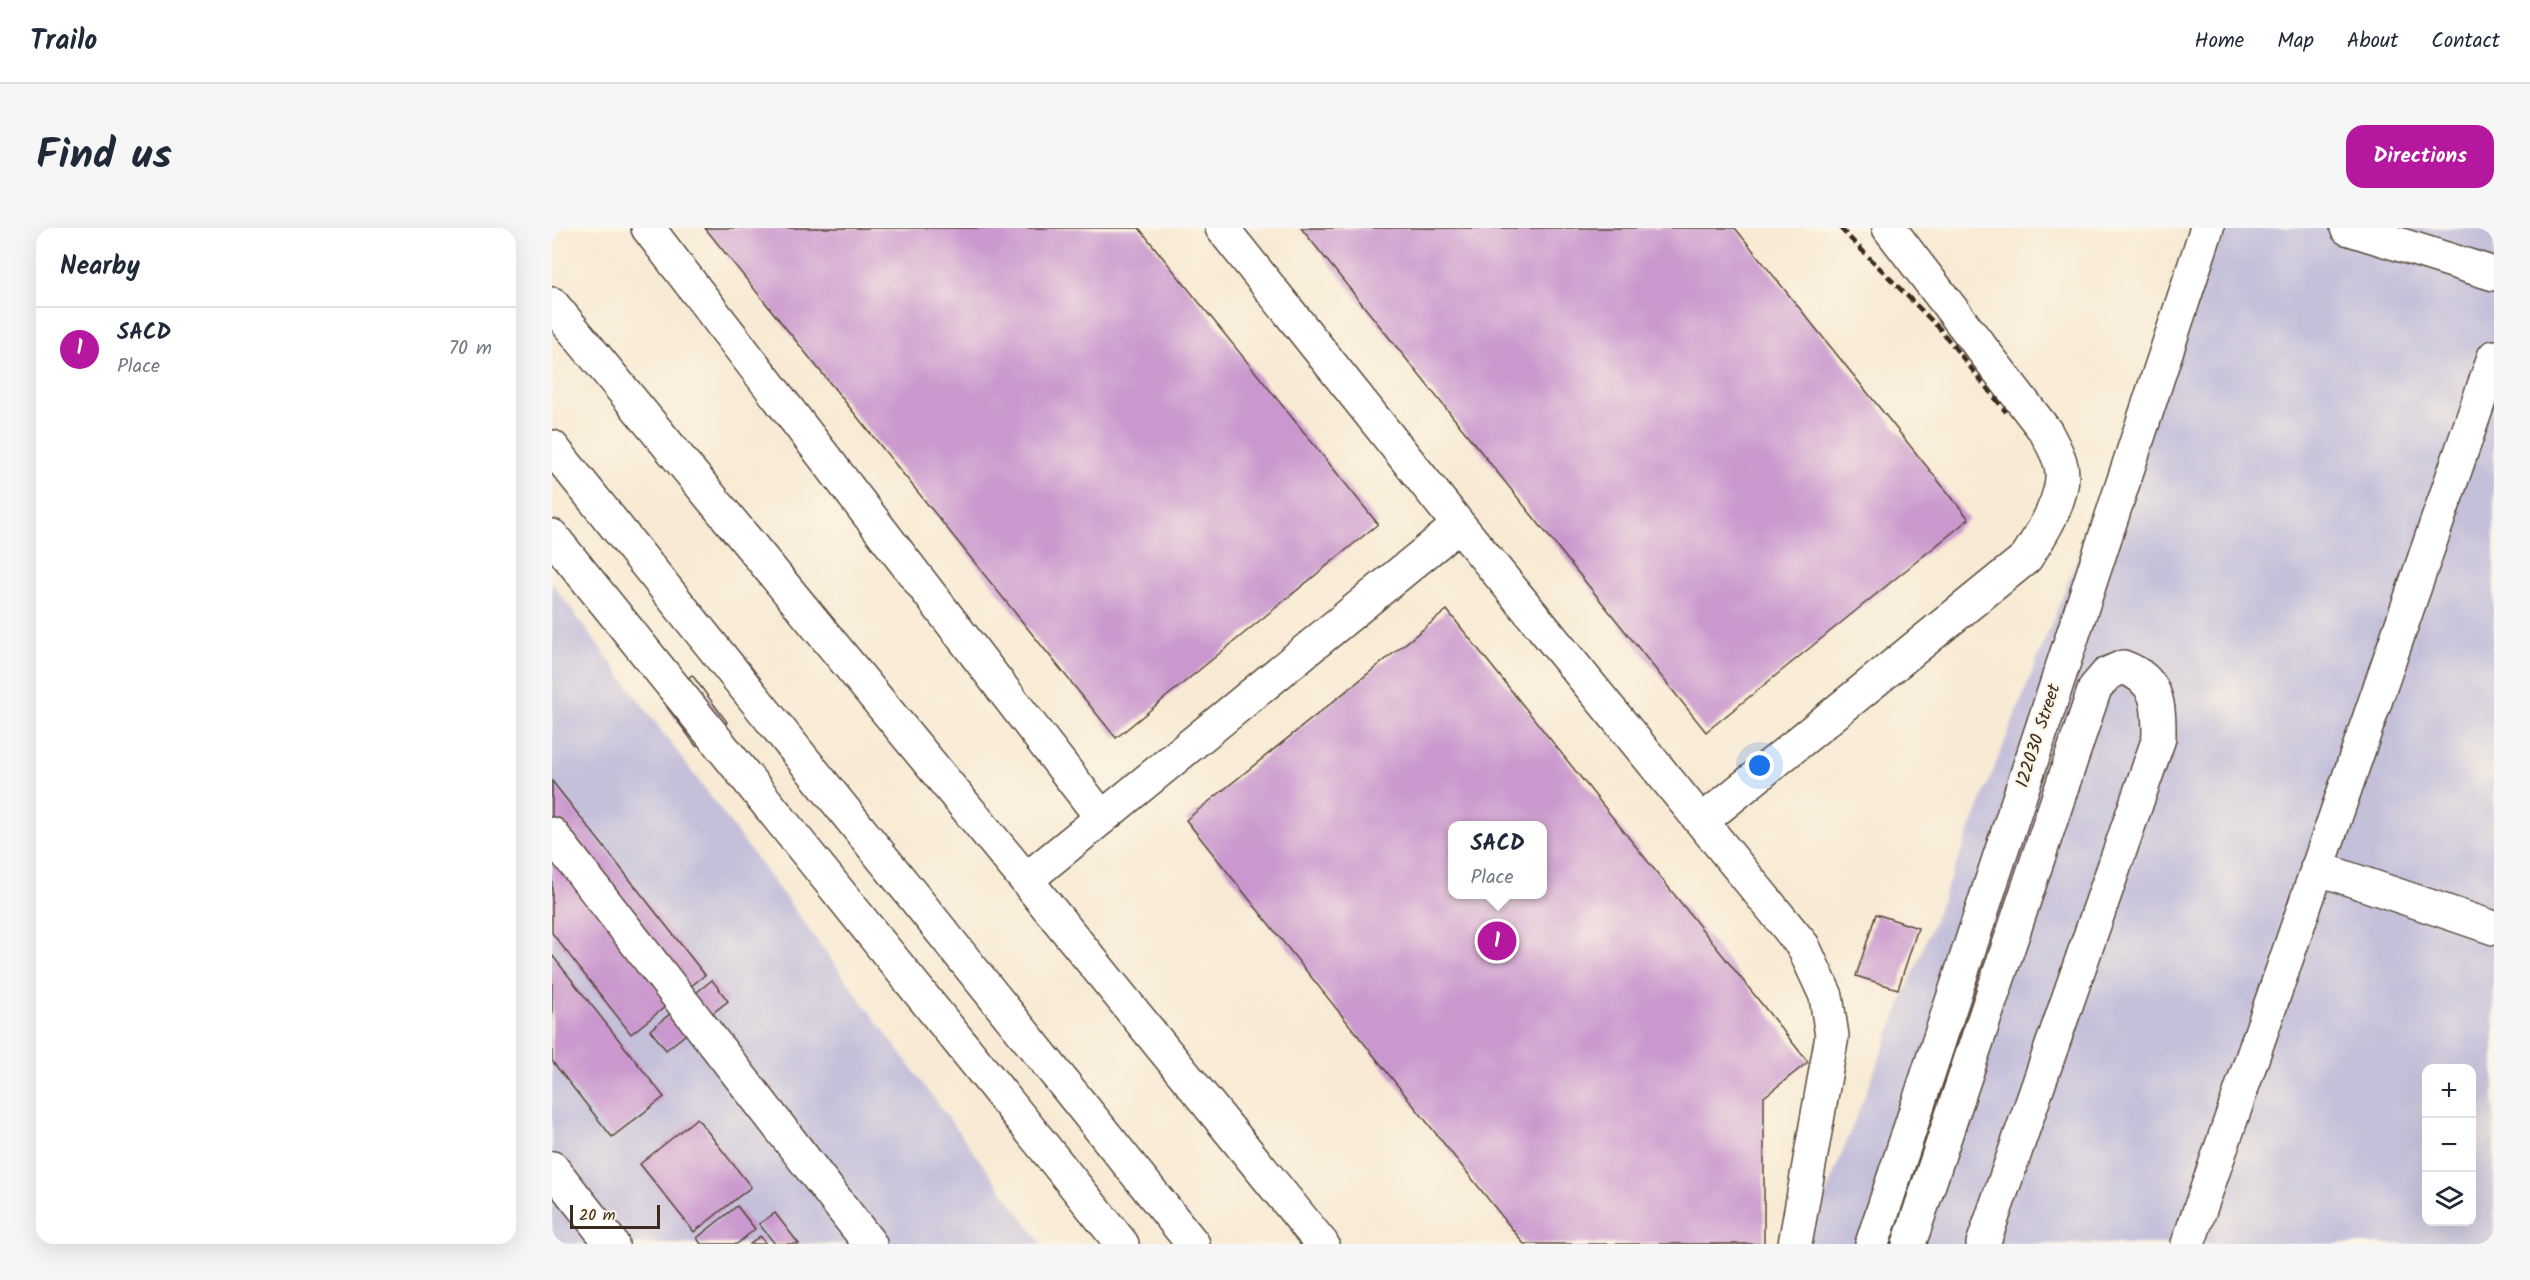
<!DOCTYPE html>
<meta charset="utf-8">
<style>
:root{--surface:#fff;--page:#f6f6f7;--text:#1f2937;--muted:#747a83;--line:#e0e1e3;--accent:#b5179e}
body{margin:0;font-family:Kalam,sans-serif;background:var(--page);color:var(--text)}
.controls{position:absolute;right:18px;bottom:18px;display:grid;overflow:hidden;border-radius:12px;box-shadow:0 6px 24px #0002}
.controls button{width:54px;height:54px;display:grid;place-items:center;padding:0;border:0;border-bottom:2px solid var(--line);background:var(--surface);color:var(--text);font:30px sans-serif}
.scale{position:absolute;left:18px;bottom:15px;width:90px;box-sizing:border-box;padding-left:6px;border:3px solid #3b2a1e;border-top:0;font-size:16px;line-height:21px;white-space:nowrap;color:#3b2a1e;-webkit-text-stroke:4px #fcf5e5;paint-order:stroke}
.you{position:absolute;left:1208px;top:538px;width:21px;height:21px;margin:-15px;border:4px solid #fff;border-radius:50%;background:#1a73e8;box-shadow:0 0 0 9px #1a73e833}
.badge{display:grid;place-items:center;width:39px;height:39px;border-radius:50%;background:var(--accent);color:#fff;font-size:20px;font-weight:700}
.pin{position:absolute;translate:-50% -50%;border:3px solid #fff;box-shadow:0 2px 6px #0006}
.popup{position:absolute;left:896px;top:593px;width:99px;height:78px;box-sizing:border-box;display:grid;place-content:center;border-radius:12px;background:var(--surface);filter:drop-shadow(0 2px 4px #0005);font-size:20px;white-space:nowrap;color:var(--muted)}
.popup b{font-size:22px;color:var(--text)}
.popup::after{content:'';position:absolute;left:50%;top:100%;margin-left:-12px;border:12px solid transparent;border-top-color:var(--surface)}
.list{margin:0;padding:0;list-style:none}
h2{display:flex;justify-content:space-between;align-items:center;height:78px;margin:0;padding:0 24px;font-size:26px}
h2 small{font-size:20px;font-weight:400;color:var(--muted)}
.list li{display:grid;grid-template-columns:39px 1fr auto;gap:18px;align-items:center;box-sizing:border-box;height:84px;padding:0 24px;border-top:2px solid var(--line)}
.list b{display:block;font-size:22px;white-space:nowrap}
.list p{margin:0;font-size:20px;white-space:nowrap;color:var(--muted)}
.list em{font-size:20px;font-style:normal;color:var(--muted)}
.icon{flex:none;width:33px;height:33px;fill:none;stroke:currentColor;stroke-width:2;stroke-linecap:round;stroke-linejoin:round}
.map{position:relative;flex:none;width:1942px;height:1016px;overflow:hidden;border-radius:18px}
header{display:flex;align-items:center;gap:36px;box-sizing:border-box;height:84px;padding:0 30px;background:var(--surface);border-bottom:2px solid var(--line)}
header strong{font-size:28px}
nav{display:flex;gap:33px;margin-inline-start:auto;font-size:21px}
.intro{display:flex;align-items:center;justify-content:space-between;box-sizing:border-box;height:144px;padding:0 36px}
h1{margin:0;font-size:42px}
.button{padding:15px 27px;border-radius:18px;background:var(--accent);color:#fff;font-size:21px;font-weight:700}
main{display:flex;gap:36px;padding:0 36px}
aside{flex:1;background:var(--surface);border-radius:18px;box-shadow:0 6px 24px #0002}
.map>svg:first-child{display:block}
.industrial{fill:#c5c0da;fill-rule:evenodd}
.building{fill:#ca98ce;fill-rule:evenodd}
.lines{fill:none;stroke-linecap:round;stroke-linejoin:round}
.minor-casing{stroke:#574739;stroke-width:36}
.minor{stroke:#fff;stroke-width:33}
.rail{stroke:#3b2a1e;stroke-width:4.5;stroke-dasharray:9 4.5;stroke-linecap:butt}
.labels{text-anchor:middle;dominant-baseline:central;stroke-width:4.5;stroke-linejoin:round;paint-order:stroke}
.street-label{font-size:18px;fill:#3b2a1e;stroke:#fcf5e5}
</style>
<header>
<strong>Trailo</strong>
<nav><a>Home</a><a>Map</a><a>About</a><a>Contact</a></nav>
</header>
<div class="intro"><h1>Find us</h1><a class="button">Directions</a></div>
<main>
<aside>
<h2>Nearby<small></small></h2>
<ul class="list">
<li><span class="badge">1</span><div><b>SACD</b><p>Place</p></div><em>70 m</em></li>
</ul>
</aside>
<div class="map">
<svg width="1942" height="1016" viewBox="0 0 1942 1016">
<rect width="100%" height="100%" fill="#fcf5e5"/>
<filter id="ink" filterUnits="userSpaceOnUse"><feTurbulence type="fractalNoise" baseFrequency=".0167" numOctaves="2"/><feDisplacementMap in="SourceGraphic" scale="12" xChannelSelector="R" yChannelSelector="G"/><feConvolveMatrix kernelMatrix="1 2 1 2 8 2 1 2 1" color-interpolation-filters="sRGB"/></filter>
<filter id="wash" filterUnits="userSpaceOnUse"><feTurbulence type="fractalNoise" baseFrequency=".008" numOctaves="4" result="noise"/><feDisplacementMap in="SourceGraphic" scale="24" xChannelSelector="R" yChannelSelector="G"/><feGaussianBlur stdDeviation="1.35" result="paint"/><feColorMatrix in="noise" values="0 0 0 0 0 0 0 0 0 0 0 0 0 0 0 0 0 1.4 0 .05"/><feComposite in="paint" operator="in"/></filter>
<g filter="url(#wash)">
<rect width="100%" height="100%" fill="#f8ead4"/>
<path class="industrial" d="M1656,0h286v1016h-688zM1874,840h46v154h-46z
M0,355l490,661h-490z"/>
<g id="blocks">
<path class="building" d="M153,0h434l239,296 -262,214z
M749,0h434l234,291 -263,213z
M895,382l361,452 -44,35v147h-240l-338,-424zM900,598h90v68h-90z
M140,447l35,47 -31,24 -29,-39 7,-5 -6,-8z
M0,553l153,194 -74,59 -79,-101z
M1324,686l42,14 -20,61 -42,-13z
M0,727l112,142 -52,40 -60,-76z
M160,752l16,21 -62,49 -16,-20z
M145,890l54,69 -57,45 -54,-68z
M185,978l18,23 -18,15h-36l-4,-6z
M223,985l24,31h-24l-16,-20z
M208,1008l6,8h-16z"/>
</g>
</g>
<g filter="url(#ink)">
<use href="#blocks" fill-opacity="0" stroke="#574739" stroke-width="1.5"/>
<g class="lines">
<defs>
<path id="minor" d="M96,0l454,590
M670,0l237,297 344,421 23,50 6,40 -37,208
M1795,0l147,46
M0,76l474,576 296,364
M0,219l641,797
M0,308l570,708
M1150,593l324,-263c15,-23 44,-67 34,-96 -3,-10 -9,-20 -14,-30l-157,-204
M0,606l318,410
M1765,640l177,60
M474,652l433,-355
M0,940l60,76
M1320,1016l335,-1016
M1357,1016l186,-556 12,-14 16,-7c36,13 36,37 36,71l-176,506
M1636,1016l306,-887"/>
</defs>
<use href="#minor" class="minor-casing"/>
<use href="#minor" class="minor"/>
<path class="rail" d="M1288,0l99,100 67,84"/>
</g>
</g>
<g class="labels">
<g class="street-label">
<text transform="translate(1487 508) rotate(-72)">122030 Street</text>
</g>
</g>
</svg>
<div class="controls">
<button>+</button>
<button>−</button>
<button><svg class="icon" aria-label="layers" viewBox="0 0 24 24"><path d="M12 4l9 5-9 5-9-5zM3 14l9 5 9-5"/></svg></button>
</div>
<div class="scale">20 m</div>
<div class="you"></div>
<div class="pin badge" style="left:945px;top:713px">1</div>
<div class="popup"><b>SACD</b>Place</div>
</div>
</main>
